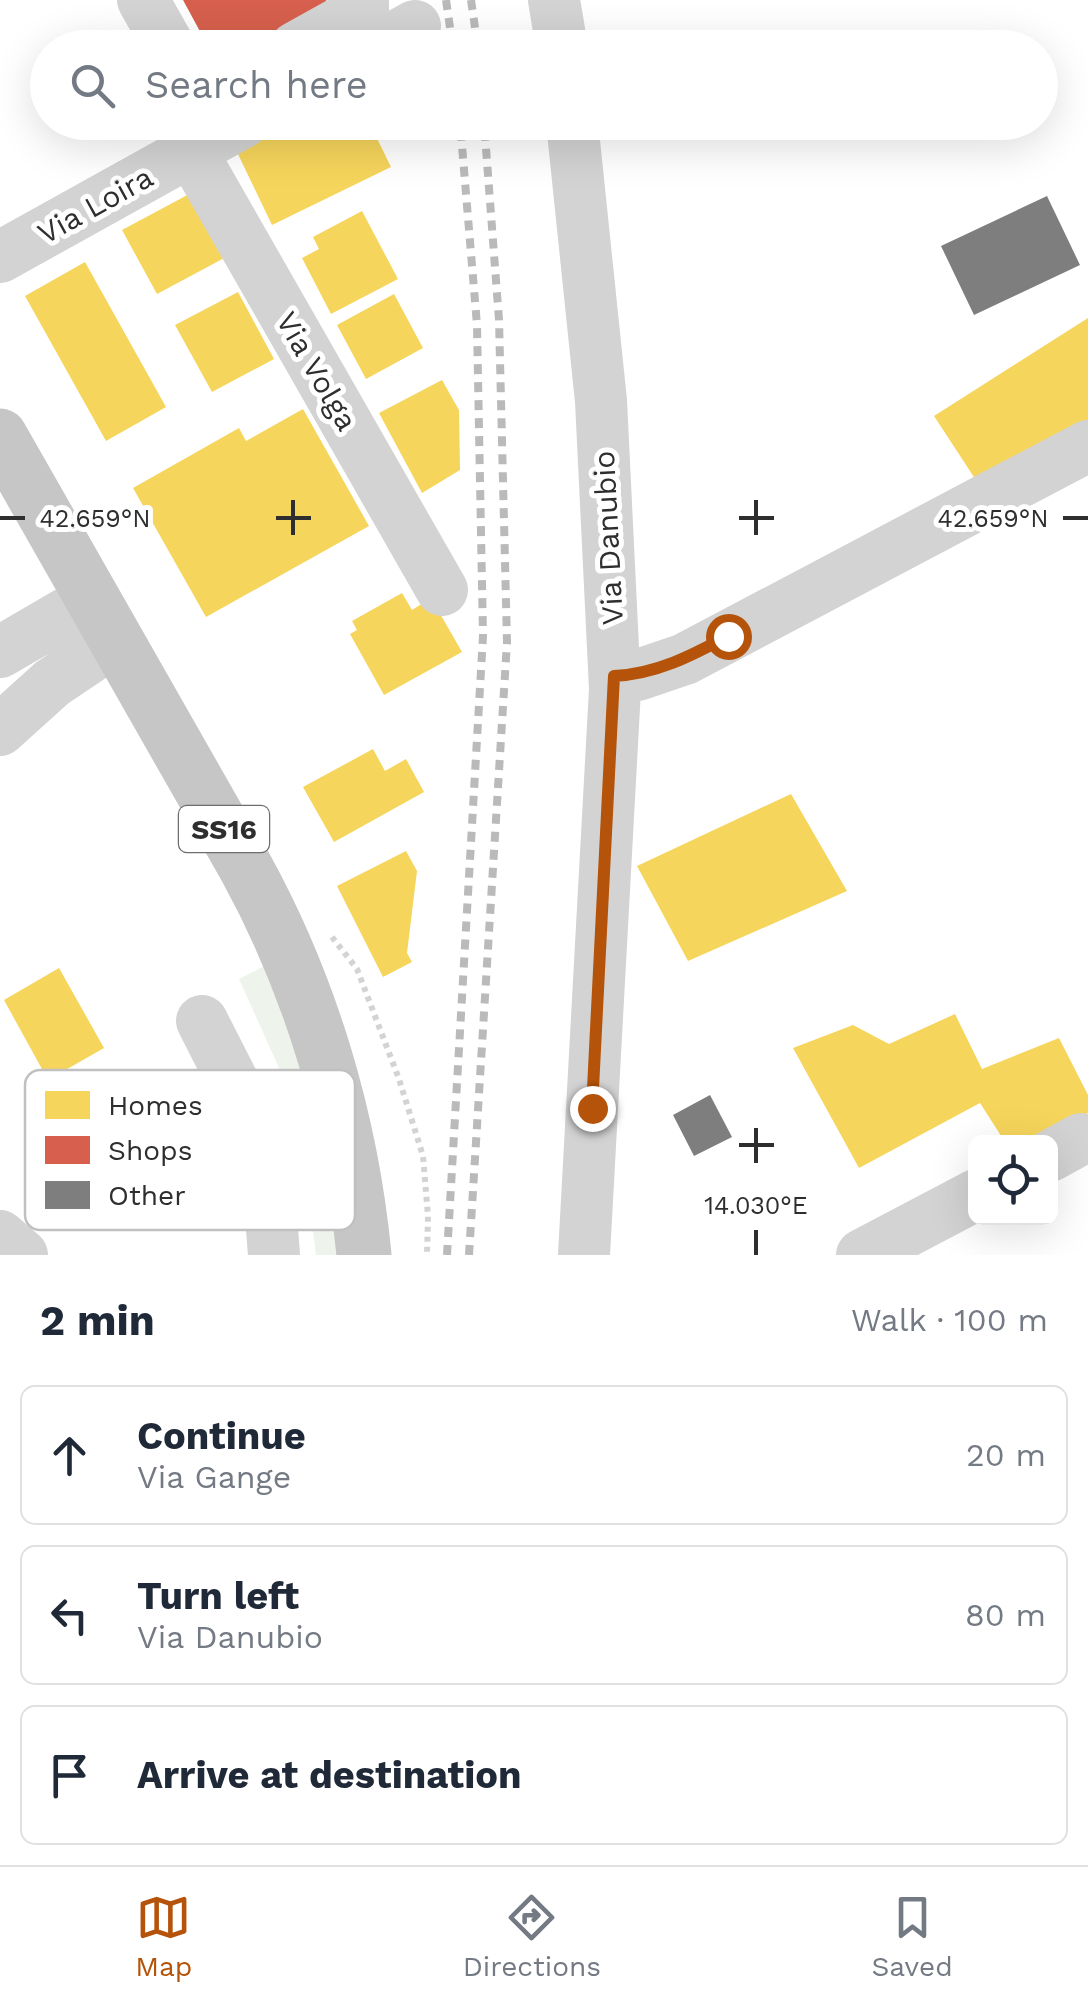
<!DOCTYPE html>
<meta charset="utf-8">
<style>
:root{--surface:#fff;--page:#f2f2f3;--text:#1f2937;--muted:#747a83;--line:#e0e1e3;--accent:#b45309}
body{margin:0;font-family:"Work Sans",sans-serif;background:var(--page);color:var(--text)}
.controls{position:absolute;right:30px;bottom:30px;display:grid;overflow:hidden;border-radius:15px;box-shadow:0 10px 40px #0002}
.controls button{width:90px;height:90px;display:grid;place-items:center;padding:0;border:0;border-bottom:2px solid var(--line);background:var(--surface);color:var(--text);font:50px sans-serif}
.stop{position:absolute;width:30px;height:30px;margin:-22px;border:8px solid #b45309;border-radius:50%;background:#fff}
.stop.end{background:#b45309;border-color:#fff;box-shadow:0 2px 10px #0008}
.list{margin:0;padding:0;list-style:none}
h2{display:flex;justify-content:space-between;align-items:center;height:130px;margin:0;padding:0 40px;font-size:42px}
h2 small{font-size:32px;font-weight:400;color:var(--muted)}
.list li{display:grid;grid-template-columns:65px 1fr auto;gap:30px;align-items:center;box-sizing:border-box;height:140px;margin:0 20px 20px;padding:0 20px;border:2px solid var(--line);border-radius:15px}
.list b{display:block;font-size:38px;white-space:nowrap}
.list p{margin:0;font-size:32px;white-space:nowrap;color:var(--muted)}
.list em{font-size:32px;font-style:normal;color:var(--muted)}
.icon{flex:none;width:55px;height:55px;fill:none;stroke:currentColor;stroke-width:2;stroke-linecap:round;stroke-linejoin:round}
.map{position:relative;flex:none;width:1088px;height:1255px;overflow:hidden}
.search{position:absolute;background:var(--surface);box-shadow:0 10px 40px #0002;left:30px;right:30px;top:30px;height:110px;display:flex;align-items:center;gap:25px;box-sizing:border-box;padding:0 35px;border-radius:55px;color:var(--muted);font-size:38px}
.sheet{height:610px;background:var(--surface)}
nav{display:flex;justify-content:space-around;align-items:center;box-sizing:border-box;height:140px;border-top:2px solid var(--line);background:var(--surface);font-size:28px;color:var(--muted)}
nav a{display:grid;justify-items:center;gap:5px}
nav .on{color:var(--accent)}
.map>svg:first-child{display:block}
.green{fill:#eef4eb}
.homes{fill:#f6d55c}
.shops{fill:#d6604d}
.building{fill:#7e7e7e}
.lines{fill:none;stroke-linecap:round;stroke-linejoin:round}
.path{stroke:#d3d3d3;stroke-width:6;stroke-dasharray:5 5;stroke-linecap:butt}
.minor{stroke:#d3d3d3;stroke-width:52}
.major{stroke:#c6c6c6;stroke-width:55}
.rail{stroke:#bababa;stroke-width:8;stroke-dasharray:10 8;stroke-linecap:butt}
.route{stroke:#b45309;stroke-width:12}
.ticks{fill:none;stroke:#2e2e2e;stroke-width:4}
.labels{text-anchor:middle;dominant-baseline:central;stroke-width:10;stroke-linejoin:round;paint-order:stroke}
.shield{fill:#fff;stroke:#6d6d6d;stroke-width:2.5}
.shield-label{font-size:28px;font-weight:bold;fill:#2e2e2e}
.street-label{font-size:30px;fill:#2e2e2e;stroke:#fff}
.key{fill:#fff;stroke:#c0c0c0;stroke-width:2.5}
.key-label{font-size:28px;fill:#2e2e2e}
.ticks-label{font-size:25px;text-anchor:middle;fill:#2e2e2e;stroke:#fff;stroke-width:10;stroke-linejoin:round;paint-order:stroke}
</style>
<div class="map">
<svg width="1088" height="1255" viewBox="0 0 1088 1255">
<rect width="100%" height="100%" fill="#fff"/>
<path class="green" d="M270,963l83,292h-37l-19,-147 -58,-129z"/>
<path class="homes" d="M297,122h72l22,45 -119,58 -35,-73z
M193,192l35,64 -71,38 -35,-64z
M362,211l36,68 -67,35 -29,-56 17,-9 -6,-12z
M85,262l81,145 -60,34 -81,-145z
M238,292l36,67 -62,33 -37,-67z
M394,294l29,54 -57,31 -29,-54z
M1088,318v115l-103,61 -51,-78z
M442,380l17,30 1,60 -38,23 -43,-80z
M303,409l66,117 -163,91 -73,-129 106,-60 7,13z
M402,593l10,17 19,-12 31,54 -78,43 -34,-61 7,-4 -5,-9z
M373,749l12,22 21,-12 18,33 -90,50 -31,-55z
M791,794l56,97 -159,70 -51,-95z
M406,851l11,20 -10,82 5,9 -29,15 -46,-91z
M59,968l45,80 -56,32 -44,-80z
M955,1014l27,55 77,-31 29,57v18l-60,29h-23l-25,-39 -121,65 -66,-120 60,-23 36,19z"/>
<path class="shops" d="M183,0h143l5,10 -69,38h-53z"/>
<path class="building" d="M1047,196l33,69 -106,50 -33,-69z
M710,1095l22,42 -38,19 -21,-41z"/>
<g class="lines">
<path class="path" d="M332,937l25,32 42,110 24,77 5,60 -1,39"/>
<path class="minor" d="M143,0l27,48
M554,0l8,48
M295,48l68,-38v-10
M376,48l39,-22
M572,122l29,279 14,288 -31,566
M191,151l251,439
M0,257l243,-135
M0,652l93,-54
M615,675h23l47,-16 403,-213
M0,730l52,-47 64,-43
M202,1021l54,106 12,49 6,79
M1050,1156l31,-17
M0,1236l22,19
M862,1255l114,-60"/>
<path class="major" d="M0,436l246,432c65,118 105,253 118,387"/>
<path class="rail" d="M446,0l7,48
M471,0l7,48
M447,1255l36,-619 -6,-311 -17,-203
M469,1255l38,-613 -8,-322 -15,-198"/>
</g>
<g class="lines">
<path class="route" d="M592,1108l22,-432c42,-2 77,-20 114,-40"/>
</g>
<path class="ticks" d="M293,500v35M756,500v35M0,518h25M276,518h35M739,518h35M1063,518h25M756,1128v35M739,1145h35M756,1230v25"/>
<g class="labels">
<rect class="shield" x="179" y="806" width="90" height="46" rx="8"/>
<g class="shield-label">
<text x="224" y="829">SS16</text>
</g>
<g class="street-label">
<text transform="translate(95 205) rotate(-29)">Via Loira</text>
<text transform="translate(317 371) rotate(60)">Via Volga</text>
<text transform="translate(608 538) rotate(-93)">Via Danubio</text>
</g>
</g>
<rect x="25" y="1070" width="330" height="160" rx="15" class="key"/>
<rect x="45" y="1091" width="45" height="28" fill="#f6d55c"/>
<rect x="45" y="1136" width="45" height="28" fill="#d6604d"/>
<rect x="45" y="1181" width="45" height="28" fill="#7e7e7e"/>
<g class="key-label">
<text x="108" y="1115">Homes</text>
<text x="108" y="1160">Shops</text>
<text x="108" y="1205">Other</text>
</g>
<g class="ticks-label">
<text x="95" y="527">42.659°N</text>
<text x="993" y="527">42.659°N</text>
<text x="756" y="1214">14.030°E</text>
</g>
</svg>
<div class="controls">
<button><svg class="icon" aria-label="locate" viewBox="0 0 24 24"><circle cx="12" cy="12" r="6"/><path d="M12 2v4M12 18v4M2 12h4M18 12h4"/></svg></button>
</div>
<div class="stop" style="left:728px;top:636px"></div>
<div class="stop end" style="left:592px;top:1108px"></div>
<div class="search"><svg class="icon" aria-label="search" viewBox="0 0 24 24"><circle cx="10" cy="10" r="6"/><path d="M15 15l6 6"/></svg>Search here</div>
</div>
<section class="sheet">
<h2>2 min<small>Walk · 100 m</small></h2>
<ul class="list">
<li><svg class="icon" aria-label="ahead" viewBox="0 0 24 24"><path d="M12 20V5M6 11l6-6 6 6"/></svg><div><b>Continue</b><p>Via Gange</p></div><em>20 m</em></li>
<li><svg class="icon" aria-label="left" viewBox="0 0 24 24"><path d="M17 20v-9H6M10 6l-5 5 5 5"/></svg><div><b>Turn left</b><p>Via Danubio</p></div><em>80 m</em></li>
<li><svg class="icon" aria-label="arrive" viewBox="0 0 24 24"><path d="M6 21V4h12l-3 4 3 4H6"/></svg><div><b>Arrive at destination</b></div></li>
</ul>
</section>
<nav>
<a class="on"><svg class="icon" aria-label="map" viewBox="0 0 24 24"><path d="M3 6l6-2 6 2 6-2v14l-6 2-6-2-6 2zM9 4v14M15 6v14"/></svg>Map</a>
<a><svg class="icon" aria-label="directions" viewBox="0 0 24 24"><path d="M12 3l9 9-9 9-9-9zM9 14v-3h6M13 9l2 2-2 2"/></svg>Directions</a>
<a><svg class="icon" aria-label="saved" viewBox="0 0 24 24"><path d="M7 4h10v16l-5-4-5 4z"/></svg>Saved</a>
</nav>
